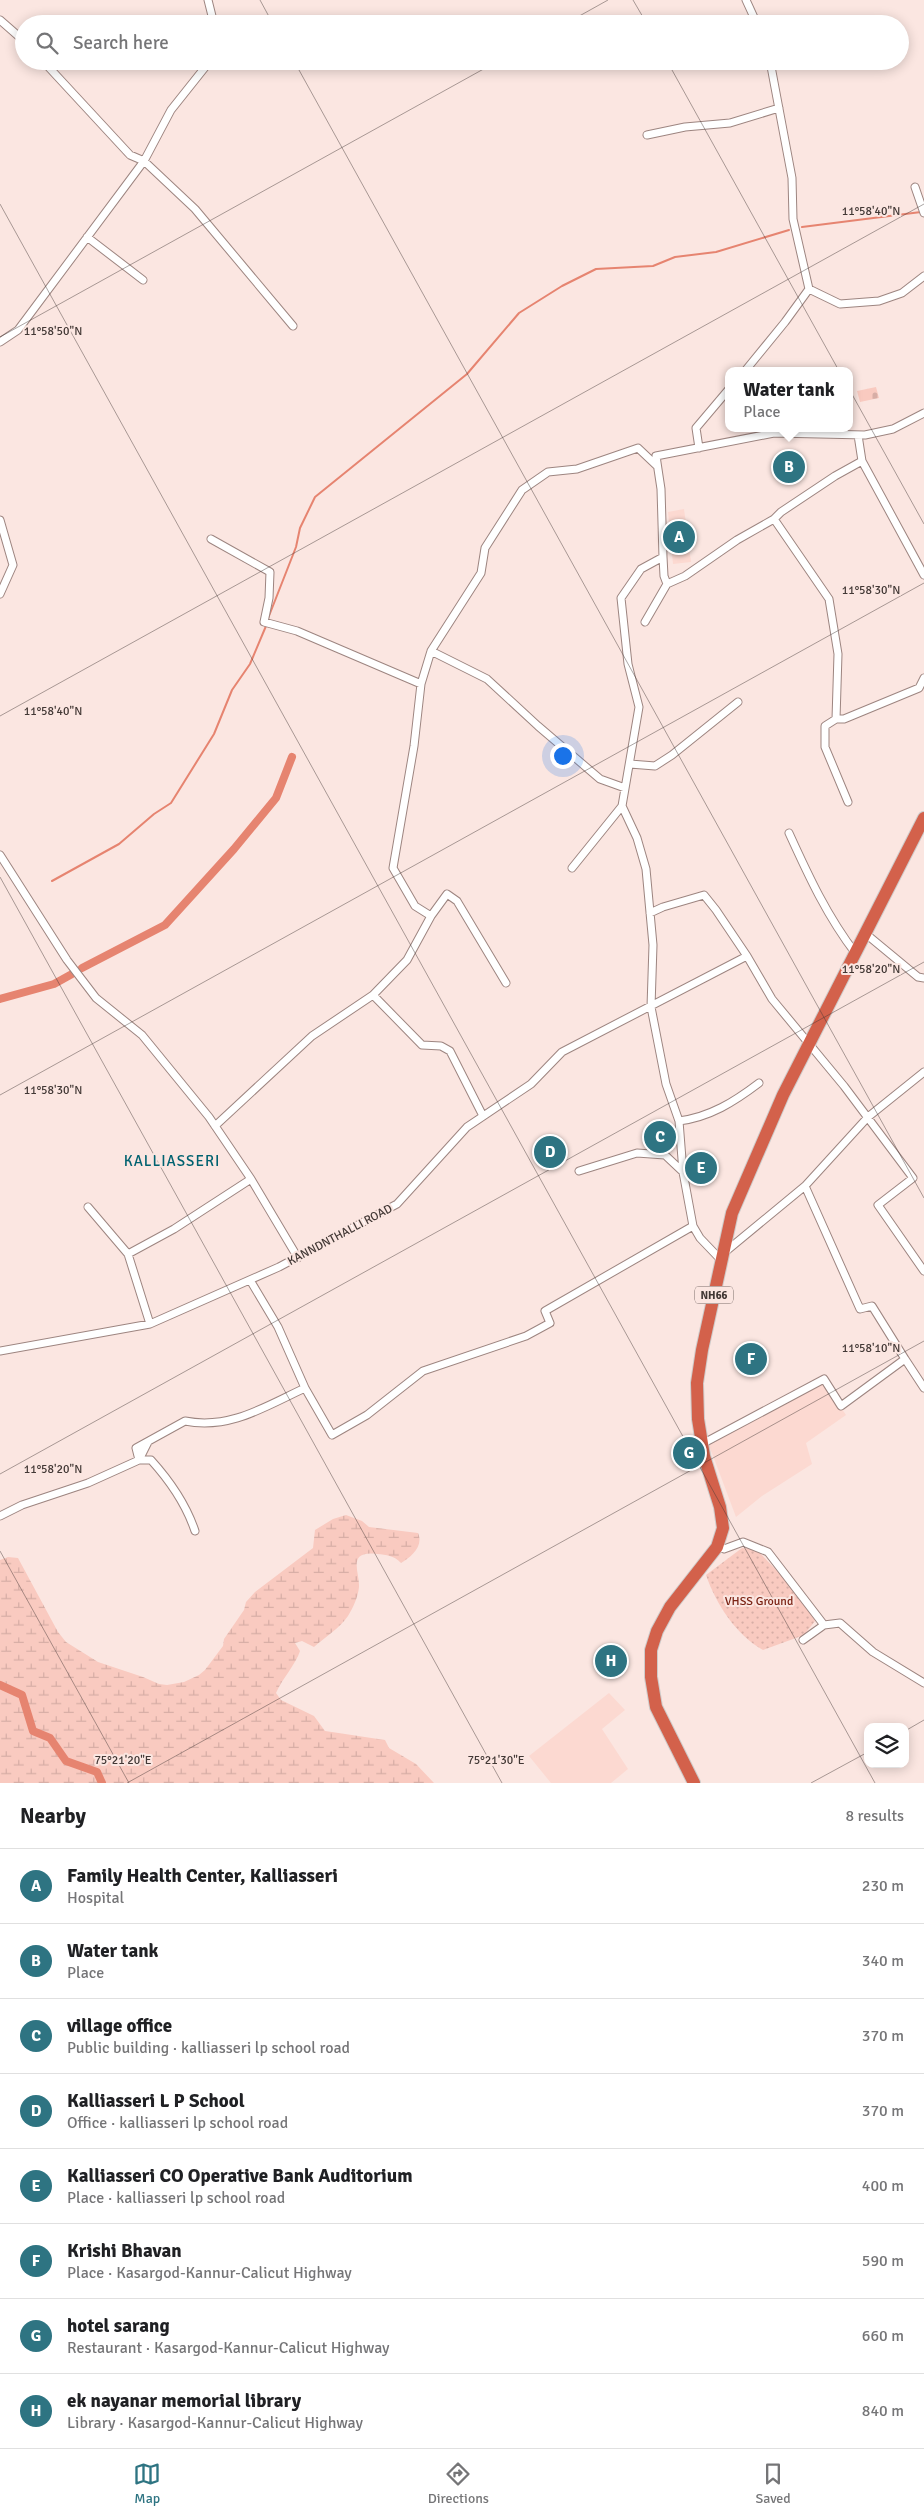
<!DOCTYPE html>
<meta charset="utf-8">
<style>
:root{--surface:#fff;--page:#f2f2f2;--text:#202124;--muted:#757577;--line:#e0e0e0;--accent:#2e7482}
body{margin:0;font-family:Signika,sans-serif;background:var(--page);color:var(--text)}
.controls{position:absolute;right:15px;bottom:15px;display:grid;overflow:hidden;border-radius:10px;box-shadow:0 2px 12px #0003}
.controls button{width:45px;height:45px;display:grid;place-items:center;padding:0;border:0;border-bottom:1px solid var(--line);background:var(--surface);color:var(--text);font:25px sans-serif}
.you{position:absolute;left:562px;top:755px;width:18px;height:18px;margin:-12px;border:4px solid #fff;border-radius:50%;background:#1a73e8;box-shadow:0 0 0 8px #1a73e833}
.badge{display:grid;place-items:center;width:32px;height:32px;border-radius:50%;background:var(--accent);color:#fff;font-size:16px;font-weight:700}
.pin{position:absolute;translate:-50% -50%;border:2px solid #fff;box-shadow:0 1px 5px #0006}
.popup{position:absolute;left:725px;top:367px;width:128px;height:65px;box-sizing:border-box;display:grid;place-content:center;border-radius:10px;background:var(--surface);filter:drop-shadow(0 1px 4px #0005);font-size:16px;white-space:nowrap;color:var(--muted)}
.popup b{font-size:19px;color:var(--text)}
.popup::after{content:'';position:absolute;left:50%;top:100%;margin-left:-10px;border:10px solid transparent;border-top-color:var(--surface)}
.list{margin:0;padding:0;list-style:none}
h2{display:flex;justify-content:space-between;align-items:center;height:65px;margin:0;padding:0 20px;font-size:21px}
h2 small{font-size:16px;font-weight:400;color:var(--muted)}
.list li{display:grid;grid-template-columns:32px 1fr auto;gap:15px;align-items:center;box-sizing:border-box;height:75px;padding:0 20px;border-top:1px solid var(--line)}
.list b{display:block;font-size:19px;white-space:nowrap}
.list p{margin:0;font-size:16px;white-space:nowrap;color:var(--muted)}
.list em{font-size:16px;font-style:normal;color:var(--muted)}
.icon{flex:none;width:28px;height:28px;fill:none;stroke:currentColor;stroke-width:2;stroke-linecap:round;stroke-linejoin:round}
.map{position:relative;flex:none;width:924px;height:1783px;overflow:hidden}
.search{position:absolute;background:var(--surface);box-shadow:0 2px 12px #0003;left:15px;right:15px;top:15px;height:55px;display:flex;align-items:center;gap:12px;box-sizing:border-box;padding:0 18px;border-radius:28px;color:var(--muted);font-size:19px}
.sheet{height:665px;background:var(--surface)}
nav{display:flex;justify-content:space-around;align-items:center;box-sizing:border-box;height:70px;border-top:1px solid var(--line);background:var(--surface);font-size:14px;color:var(--muted)}
nav a{display:grid;justify-items:center;gap:2px}
nav .on{color:var(--accent)}
.map>svg:first-child{display:block}
.built{fill:#fcd9d1}
.green{fill:url(#green-dots)}
.wetland{fill:url(#wetland-marsh)}
.cemetery{fill:url(#cemetery-stones)}
.lines{fill:none;stroke-linecap:round;stroke-linejoin:round}
.stream{stroke:#e68470;stroke-width:2}
.canal{stroke:#e68470;stroke-width:8}
.street-casing{stroke:#9d8580;stroke-width:9}
.highway-casing{stroke:#cecbca;stroke-width:14}
.street{stroke:#fff;stroke-width:7}
.highway{stroke:#d3614b;stroke-width:12}
.ticks{fill:none;stroke:#423835;stroke-width:1;stroke-opacity:0.45}
.labels{text-anchor:middle;dominant-baseline:central;stroke-width:4;stroke-linejoin:round;paint-order:stroke}
.shield{fill:#fbe6e1;stroke:#7a6c69;stroke-width:1}
.shield-label{font-size:11px;font-weight:bold;fill:#423835}
.street-label{font-size:12px;fill:#423835;stroke:#fbe6e1}
.park-label{font-size:12px;fill:#7b2314;stroke:#fbe6e1}
.quarter-label{font-size:15px;letter-spacing:1px;fill:#006270;stroke:#fbe6e1}
.ticks-label{font-size:12px;text-anchor:middle;fill:#423835;stroke:#fbe6e1;stroke-width:4;stroke-linejoin:round;paint-order:stroke}
</style>
<div class="map">
<svg width="924" height="1783" viewBox="0 0 924 1783">
<defs>
<pattern id="green-dots" width="8" height="8" patternUnits="userSpaceOnUse" patternTransform="scale(1.25)"><rect width="8" height="8" fill="#f9cac0"/><path d="M2 2h.1M6 6h.1" fill="none" stroke="#d7aea6" stroke-width="1.8" stroke-linecap="round"/></pattern>
<pattern id="wetland-marsh" width="20" height="14" patternUnits="userSpaceOnUse" patternTransform="scale(1.25)"><rect width="20" height="14" fill="#f9cac0"/><path d="M1 5h8M5 5V1M11 12h8M15 12V8" fill="none" stroke="#d7aea6"/></pattern>
<pattern id="cemetery-stones" width="16" height="16" patternUnits="userSpaceOnUse" patternTransform="scale(1.25)"><rect width="16" height="16" fill="#f9cac0"/><path d="M2 7V4a2 2 0 0 1 4 0v3zM10 15v-3a2 2 0 0 1 4 0v3z" fill="#d7aea6"/></pattern>
</defs>
<rect width="100%" height="100%" fill="#fbe6e1"/>
<path class="built" d="M684,509l7,53 -18,2 -5,-52z
M824,1382l22,33 -40,28 6,21 -50,32 -26,21 -27,-72z
M609,1693l16,17 -23,19 26,40 -17,14h-60l-22,-27z"/>
<path class="green" d="M742,1548l14,1 24,25 24,29 11,18 -11,14 -41,15c-27,-15 -47,-46 -57,-75z"/>
<path class="wetland" d="M346,1515l16,6 7,6 49,6c6,13 -7,24 -17,30 -8,-8 -14,-8 -24,-9 -31,-4 -17,19 -18,33 -1,10 -6,21 -11,29 -8,12 -23,21 -34,31l-12,-6 -7,2 5,8c-4,13 -18,28 -24,42l5,7 33,16 11,15c21,3 39,6 60,9l4,8 27,16 18,19h-434v-223l8,-3 10,1 40,74 8,10 32,20 45,15 16,7 8,1 17,-3 15,-7 6,-5 18,-24 1,-7 20,-29 2,-8 9,-10 58,-44 2,-18 18,-11z"/>
<path class="cemetery" d="M876,387l3,11 -19,4 -3,-11z"/>
<g class="lines">
<path class="stream" d="M802,227l119,-15
M267,621l29,-74 4,-19 15,-31 152,-123 52,-61 43,-27 34,-17 57,-3 22,-9 41,-5 73,-22
M52,881l67,-37 35,-30 17,-11 43,-69 18,-44 18,-26 16,-38"/>
<path class="canal" d="M82,968l83,-43 69,-76 42,-51 16,-41
M0,999l54,-15 18,-10
M0,1685l22,10 11,36 17,7 16,23 31,11 5,11"/>
<defs>
<path id="street" d="M208,0l6,24
M746,0l11,24
M0,20l24,21
M43,61l87,94 14,6 51,48 98,117
M647,135l38,-8 45,-4 49,-15
M915,187l9,26
M87,237l56,43
M809,289l31,15 39,-3 23,-8 22,-17
M0,342l18,-12 126,-169 27,-51 39,-49
M745,371l40,-49 24,-33 -16,-70 -1,-41 -22,-117
M858,435l4,26 62,114
M699,448l-3,-20 33,-39
M774,519l55,80 9,55 -2,65
M0,520l13,45 -13,29
M211,539l59,33 -1,26 -5,24 33,9 124,53
M663,557l1,19 3,8
M645,622l22,-38 18,-8 52,-36 37,-21 7,-7 54,-36 27,-15
M431,651l56,28 51,47 62,53 25,9
M630,764l25,2 17,-11 66,-53
M848,802l-23,-55v-21l11,-7h8l75,-31 5,-10
M789,833c20,44 38,83 67,121
M0,855l67,105 29,38 46,37 67,82 42,62 -77,50 -46,25 22,70 -150,27
M572,868l50,-62
M650,913l13,-6 41,-12 12,15 31,46
M431,916l-16,-10 -22,-38 21,-122 7,-62 10,-33 50,-78 4,-25 37,-58 26,-18 29,-3 61,-21 19,18
M866,934l52,43 6,1
M373,995l49,50 19,1 9,5 33,65
M679,1121c31,-4 55,-19 80,-38
M215,1126l97,-90 61,-41 34,-35 24,-44 16,-22 10,7 49,82
M579,1171l58,-18 28,2 18,17
M251,1179l47,79
M805,1186l55,123 12,-3 33,53
M88,1207l40,47
M725,1252l80,-66 63,-69 56,-45
M721,1260l-21,-22 -7,-12 -10,-54 -4,-51 -13,-37 -15,-77 2,-62 -7,-76 -9,-31 -15,-32 17,-99 -11,-43 -7,-66 20,-29 22,-12 -2,-68 -5,-33 118,-23 91,2 28,-6 31,-16
M250,1280l28,47 27,61
M150,1324l129,-57 118,-63 70,-77 64,-43 31,-32 185,-96 25,43 72,87 69,92 -35,27 46,66
M148,1442l-9,18h12c19,21 35,44 44,71
M702,1444l122,-65 17,27 64,-47 19,29
M0,1516l22,-11 66,-22 51,-23 -3,-12 49,-27c45,9 81,-15 120,-33l27,47 35,-20 56,-44 103,-35 24,-13 -5,-12 148,-85
M717,1547l7,2 19,-7 25,10 56,73 16,-2 33,29 51,31
M803,1640l21,-15"/>
<path id="highway" d="M694,1783l-38,-76 -5,-30v-27l6,-19 13,-24 47,-60 6,-19 -3,-21 -16,-51 -6,-37 -1,-36 5,-33 30,-137 51,-118 141,-277"/>
</defs>
<use href="#street" class="street-casing"/>
<use href="#highway" class="highway-casing"/>
<use href="#street" class="street"/>
<use href="#highway" class="highway"/>
</g>
<path class="ticks" d="M260,0l13,24M633,0l14,24M565,24l43,-24M294,61l630,1137M667,61l257,463M0,204l875,1579M0,337l498,-276M0,716l924,-512M0,877l502,906M0,1095l924,-512M0,1474l924,-512M0,1551l129,232M905,1731l19,-11M127,1783l797,-442M811,1783l57,-31"/>
<g class="labels">
<rect class="shield" x="695" y="1286.5" width="38" height="17" rx="4"/>
<g class="shield-label">
<text x="714" y="1295">NH66</text>
</g>
<g class="street-label">
<text transform="translate(340 1235) rotate(-28)">KANNDNTHALLI ROAD</text>
</g>
<g class="park-label">
<text x="759" y="1601">VHSS Ground</text>
</g>
<g class="quarter-label">
<text x="172" y="1161">KALLIASSERI</text>
</g>
</g>
<g class="ticks-label">
<text x="871" y="215">11°58'40"N</text>
<text x="53" y="335">11°58'50"N</text>
<text x="871" y="594">11°58'30"N</text>
<text x="53" y="715">11°58'40"N</text>
<text x="871" y="973">11°58'20"N</text>
<text x="53" y="1094">11°58'30"N</text>
<text x="871" y="1352">11°58'10"N</text>
<text x="53" y="1473">11°58'20"N</text>
<text x="123" y="1764">75°21'20"E</text>
<text x="496" y="1764">75°21'30"E</text>
</g>
</svg>
<div class="controls">
<button><svg class="icon" aria-label="layers" viewBox="0 0 24 24"><path d="M12 4l9 5-9 5-9-5zM3 14l9 5 9-5"/></svg></button>
</div>
<div class="you"></div>
<div class="pin badge" style="left:679px;top:537px">A</div>
<div class="pin badge" style="left:789px;top:467px">B</div>
<div class="popup"><b>Water tank</b>Place</div>
<div class="pin badge" style="left:660px;top:1137px">C</div>
<div class="pin badge" style="left:550px;top:1152px">D</div>
<div class="pin badge" style="left:701px;top:1168px">E</div>
<div class="pin badge" style="left:751px;top:1359px">F</div>
<div class="pin badge" style="left:689px;top:1453px">G</div>
<div class="pin badge" style="left:611px;top:1661px">H</div>
<div class="search"><svg class="icon" aria-label="search" viewBox="0 0 24 24"><circle cx="10" cy="10" r="6"/><path d="M15 15l6 6"/></svg>Search here</div>
</div>
<section class="sheet">
<h2>Nearby<small>8 results</small></h2>
<ul class="list">
<li><span class="badge">A</span><div><b>Family Health Center, Kalliasseri</b><p>Hospital</p></div><em>230 m</em></li>
<li><span class="badge">B</span><div><b>Water tank</b><p>Place</p></div><em>340 m</em></li>
<li><span class="badge">C</span><div><b>village office</b><p>Public building · kalliasseri lp school road</p></div><em>370 m</em></li>
<li><span class="badge">D</span><div><b>Kalliasseri L P School</b><p>Office · kalliasseri lp school road</p></div><em>370 m</em></li>
<li><span class="badge">E</span><div><b>Kalliasseri CO Operative Bank Auditorium</b><p>Place · kalliasseri lp school road</p></div><em>400 m</em></li>
<li><span class="badge">F</span><div><b>Krishi Bhavan</b><p>Place · Kasargod-Kannur-Calicut Highway</p></div><em>590 m</em></li>
<li><span class="badge">G</span><div><b>hotel sarang</b><p>Restaurant · Kasargod-Kannur-Calicut Highway</p></div><em>660 m</em></li>
<li><span class="badge">H</span><div><b>ek nayanar memorial library</b><p>Library · Kasargod-Kannur-Calicut Highway</p></div><em>840 m</em></li>
</ul>
</section>
<nav>
<a class="on"><svg class="icon" aria-label="map" viewBox="0 0 24 24"><path d="M3 6l6-2 6 2 6-2v14l-6 2-6-2-6 2zM9 4v14M15 6v14"/></svg>Map</a>
<a><svg class="icon" aria-label="directions" viewBox="0 0 24 24"><path d="M12 3l9 9-9 9-9-9zM9 14v-3h6M13 9l2 2-2 2"/></svg>Directions</a>
<a><svg class="icon" aria-label="saved" viewBox="0 0 24 24"><path d="M7 4h10v16l-5-4-5 4z"/></svg>Saved</a>
</nav>
